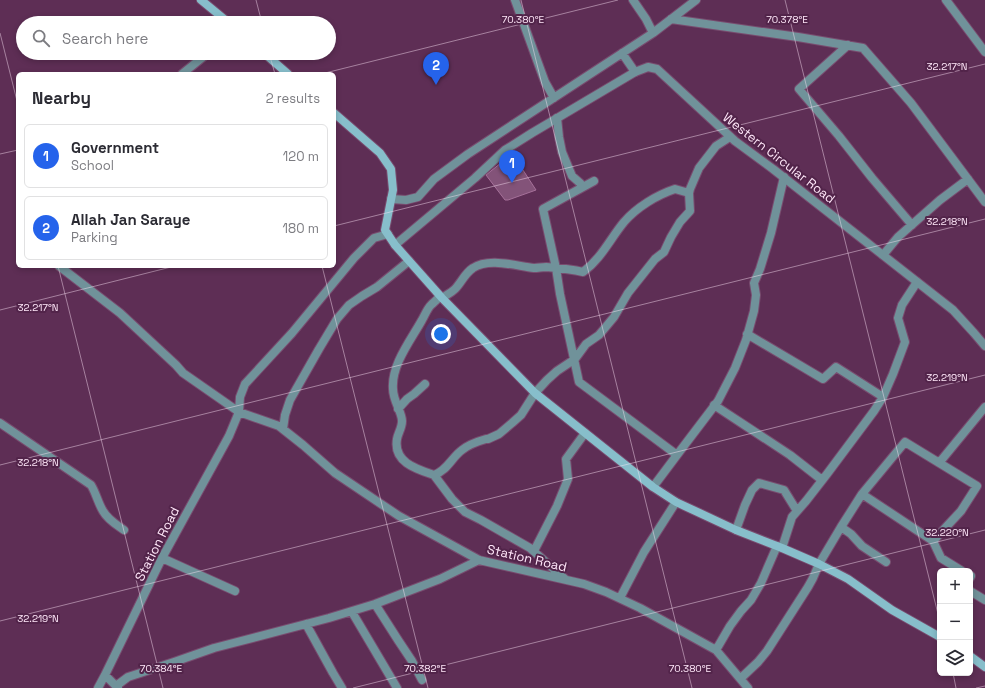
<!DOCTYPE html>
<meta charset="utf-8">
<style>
:root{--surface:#fff;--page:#f2f2f3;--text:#2b2b33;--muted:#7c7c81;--line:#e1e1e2;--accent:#2563eb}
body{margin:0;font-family:"Space Grotesk",sans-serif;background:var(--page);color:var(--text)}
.controls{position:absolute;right:12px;bottom:12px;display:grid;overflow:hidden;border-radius:6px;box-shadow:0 2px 6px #0003}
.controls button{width:36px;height:36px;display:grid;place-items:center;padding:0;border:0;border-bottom:1px solid var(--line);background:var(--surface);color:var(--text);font:20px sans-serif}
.you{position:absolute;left:441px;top:334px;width:14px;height:14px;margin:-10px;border:3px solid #fff;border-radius:50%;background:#1a73e8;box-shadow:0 0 0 6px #1a73e833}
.badge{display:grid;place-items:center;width:26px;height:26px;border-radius:50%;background:var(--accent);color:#fff;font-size:13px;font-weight:700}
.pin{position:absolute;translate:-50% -33px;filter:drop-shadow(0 1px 2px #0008)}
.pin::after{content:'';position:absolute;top:21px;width:14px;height:12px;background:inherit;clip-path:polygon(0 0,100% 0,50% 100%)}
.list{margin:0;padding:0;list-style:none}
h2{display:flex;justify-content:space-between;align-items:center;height:52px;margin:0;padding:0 16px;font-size:17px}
h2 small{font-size:13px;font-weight:400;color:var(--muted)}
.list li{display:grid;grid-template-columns:26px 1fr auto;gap:12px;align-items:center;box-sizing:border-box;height:64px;margin:0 8px 8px;padding:0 8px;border:1px solid var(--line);border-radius:6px}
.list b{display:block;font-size:15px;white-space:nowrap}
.list p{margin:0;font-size:13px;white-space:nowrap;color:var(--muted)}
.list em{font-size:13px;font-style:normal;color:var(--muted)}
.icon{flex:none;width:22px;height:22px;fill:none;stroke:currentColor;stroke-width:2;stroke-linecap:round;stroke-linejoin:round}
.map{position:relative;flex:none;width:985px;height:688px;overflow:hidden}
.search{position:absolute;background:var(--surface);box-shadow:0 2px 6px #0003;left:16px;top:16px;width:320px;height:44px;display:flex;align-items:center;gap:10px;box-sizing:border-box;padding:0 14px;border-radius:22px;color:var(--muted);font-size:15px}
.panel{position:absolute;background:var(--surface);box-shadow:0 2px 6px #0003;left:16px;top:72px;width:320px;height:196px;border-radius:6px}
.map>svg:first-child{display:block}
.building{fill:#835379;stroke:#a6719a}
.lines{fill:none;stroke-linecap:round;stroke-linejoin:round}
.minor-casing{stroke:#784c6f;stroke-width:10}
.tertiary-casing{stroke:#784c6f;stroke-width:10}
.secondary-casing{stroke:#784c6f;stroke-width:10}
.minor{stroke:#70929a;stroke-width:8}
.tertiary{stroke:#70929a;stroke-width:8}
.secondary{stroke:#87becb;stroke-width:8}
.ticks{fill:none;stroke:#ffe7f9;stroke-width:1;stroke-opacity:0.45}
.labels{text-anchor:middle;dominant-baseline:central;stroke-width:4;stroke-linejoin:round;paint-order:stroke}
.street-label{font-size:13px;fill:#ffe7f9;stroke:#52244a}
.ticks-label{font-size:10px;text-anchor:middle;fill:#ffe7f9;stroke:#52244a;stroke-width:4;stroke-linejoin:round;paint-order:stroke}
</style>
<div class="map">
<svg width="985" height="688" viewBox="0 0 985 688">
<rect width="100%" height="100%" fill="#5e2e55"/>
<path class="building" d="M512,154l9,13 15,23 -28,10h-3l-19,-25z"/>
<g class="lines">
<defs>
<path id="minor" d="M515,0l30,82 9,16
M633,0l13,19 7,14
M946,0l39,52
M671,19l127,18 65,11 48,55 74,99
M848,45l-49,44 40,47 33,42 40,47
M622,53l13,19
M182,74l26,-21
M557,118l2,19 3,15 10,24 8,7 3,4
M594,181l-51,28 13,59 4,26 19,88 98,73
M391,199l15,1 12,-3 16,-18 34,-25 185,-121 43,-33
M883,255l15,-18 42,-37 28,-21
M59,266l61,47 56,52 7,8 56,39 40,14 24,19 32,28 64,43 80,44 105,24 22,8 34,16 76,42 32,38
M440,296c-2,3 -6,6 -9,9 -4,4 -6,10 -9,15 -11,20 -31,45 -29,69 0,12 9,23 9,32 0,7 -4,12 -5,18 -4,23 19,30 37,36 13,-4 18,-18 28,-25 6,-5 17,-9 24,-11h2l11,-5 13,-11 9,-8 14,-22 12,-13 10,-9 18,-12 11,-15 13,-9 15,-18 14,-24 27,-34 9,-7 7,-15 9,-15 10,-11 -1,-18 1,-4 9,-21 17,-22 14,-9
M442,298c4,-3 9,-5 13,-9 6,-6 10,-16 18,-21 16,-11 43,-2 61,0 4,0 8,-1 12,-1 13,1 25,2 37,5 18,-13 27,-33 41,-50 13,-15 33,-27 51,-33l14,4
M747,334l76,45 13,-12 47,30
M714,405l76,50 32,25
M398,409l9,-10 7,-5 11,-10
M0,423l91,62c5,8 7,18 12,26 5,9 14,14 21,19
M283,429l2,-14 5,-15 29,-51 18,-30 12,-14 13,-9 15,-9 32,-26
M939,463l46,-56
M434,475l18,24 13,13 16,8 49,28 35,31
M653,487l24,-32 41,-54 17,-33 11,-28 8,-29 2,-16 -2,-12 6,-14 11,-36 13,-56
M841,527l10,7 11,12 24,16
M736,530l9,-25 7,-15 7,-7 25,7 13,21
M933,541l8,17 21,13
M782,548l10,-31 14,-16 21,-27 47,-63 9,-14 10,-23 12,-32 -7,-24 4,-13 15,-23
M534,551l23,-45 11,-27 -2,-20 19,-26
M162,558l73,33
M970,576h1l-1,2
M970,591l15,9
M620,598l24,-46 32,-50
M375,604l23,36 14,21 10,19
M352,612l45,76
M306,624l27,49 9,15
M716,650l14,-24 11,-15 10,-11 10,-17 16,-37
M105,675l13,13
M741,678l17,-16 9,-11 41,-64 5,-9 6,-14 22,-37 21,-33 43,-52 72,44 -16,25 -28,30 -71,-47
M116,686l12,-9 46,-15 40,-14 115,-30 46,-14 65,-25 39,-19
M98,688l7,-13 57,-117 67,-122 10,-24 1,-15 5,-13 47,-51 62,-75 20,-20 14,-4"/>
<path id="tertiary" d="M395,245l80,-67 30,-28 27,-17 103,-61 13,-5 9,2 78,72 38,28 180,141 21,23 11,13"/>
<path id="secondary" d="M201,0l28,23
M264,53l24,21
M334,113l46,40 11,16 2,21 -8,40 10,15 47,53 93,95 118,94 23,15 60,28 46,18 37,16 29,15 44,31 48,27
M970,656l15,11"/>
</defs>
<use href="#minor" class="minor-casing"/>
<use href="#tertiary" class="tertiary-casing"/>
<use href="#secondary" class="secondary-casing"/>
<use href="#minor" class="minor"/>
<use href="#tertiary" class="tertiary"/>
<use href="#secondary" class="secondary"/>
</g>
<path class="ticks" d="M256,0l6,23M521,0l171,688M785,0l155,622M0,33l18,72M269,53l6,21M321,74l297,-74M0,154l18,-4M334,226l651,-162M58,266l105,422M322,266l106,422M0,310l175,-44M0,465l985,-246M0,621l985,-246M953,673l3,15M353,688l632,-158M976,688l9,-2"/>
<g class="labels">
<g class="street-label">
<text transform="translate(779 158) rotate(38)">Western Circular Road</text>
<text transform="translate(157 544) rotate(-63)">Station Road</text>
<text transform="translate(527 558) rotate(13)">Station Road</text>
</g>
</g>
<g class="ticks-label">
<text x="523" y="23">70.380°E</text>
<text x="787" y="23">70.378°E</text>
<text x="947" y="70">32.217°N</text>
<text x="947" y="225">32.218°N</text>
<text x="38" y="311">32.217°N</text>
<text x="947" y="381">32.219°N</text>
<text x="38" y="466">32.218°N</text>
<text x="947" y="536">32.220°N</text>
<text x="38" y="622">32.219°N</text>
<text x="161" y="672">70.384°E</text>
<text x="425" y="672">70.382°E</text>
<text x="690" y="672">70.380°E</text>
</g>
</svg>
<div class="controls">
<button>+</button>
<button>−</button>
<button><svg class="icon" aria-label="layers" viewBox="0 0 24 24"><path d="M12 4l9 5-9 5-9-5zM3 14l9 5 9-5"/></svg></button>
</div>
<div class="you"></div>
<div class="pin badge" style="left:512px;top:183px">1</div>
<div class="pin badge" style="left:436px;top:85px">2</div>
<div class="search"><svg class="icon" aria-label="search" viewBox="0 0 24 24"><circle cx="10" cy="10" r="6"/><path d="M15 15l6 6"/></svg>Search here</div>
<section class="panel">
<h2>Nearby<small>2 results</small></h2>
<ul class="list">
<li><span class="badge">1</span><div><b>Government</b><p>School</p></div><em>120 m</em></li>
<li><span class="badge">2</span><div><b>Allah Jan Saraye</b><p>Parking</p></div><em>180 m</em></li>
</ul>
</section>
</div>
